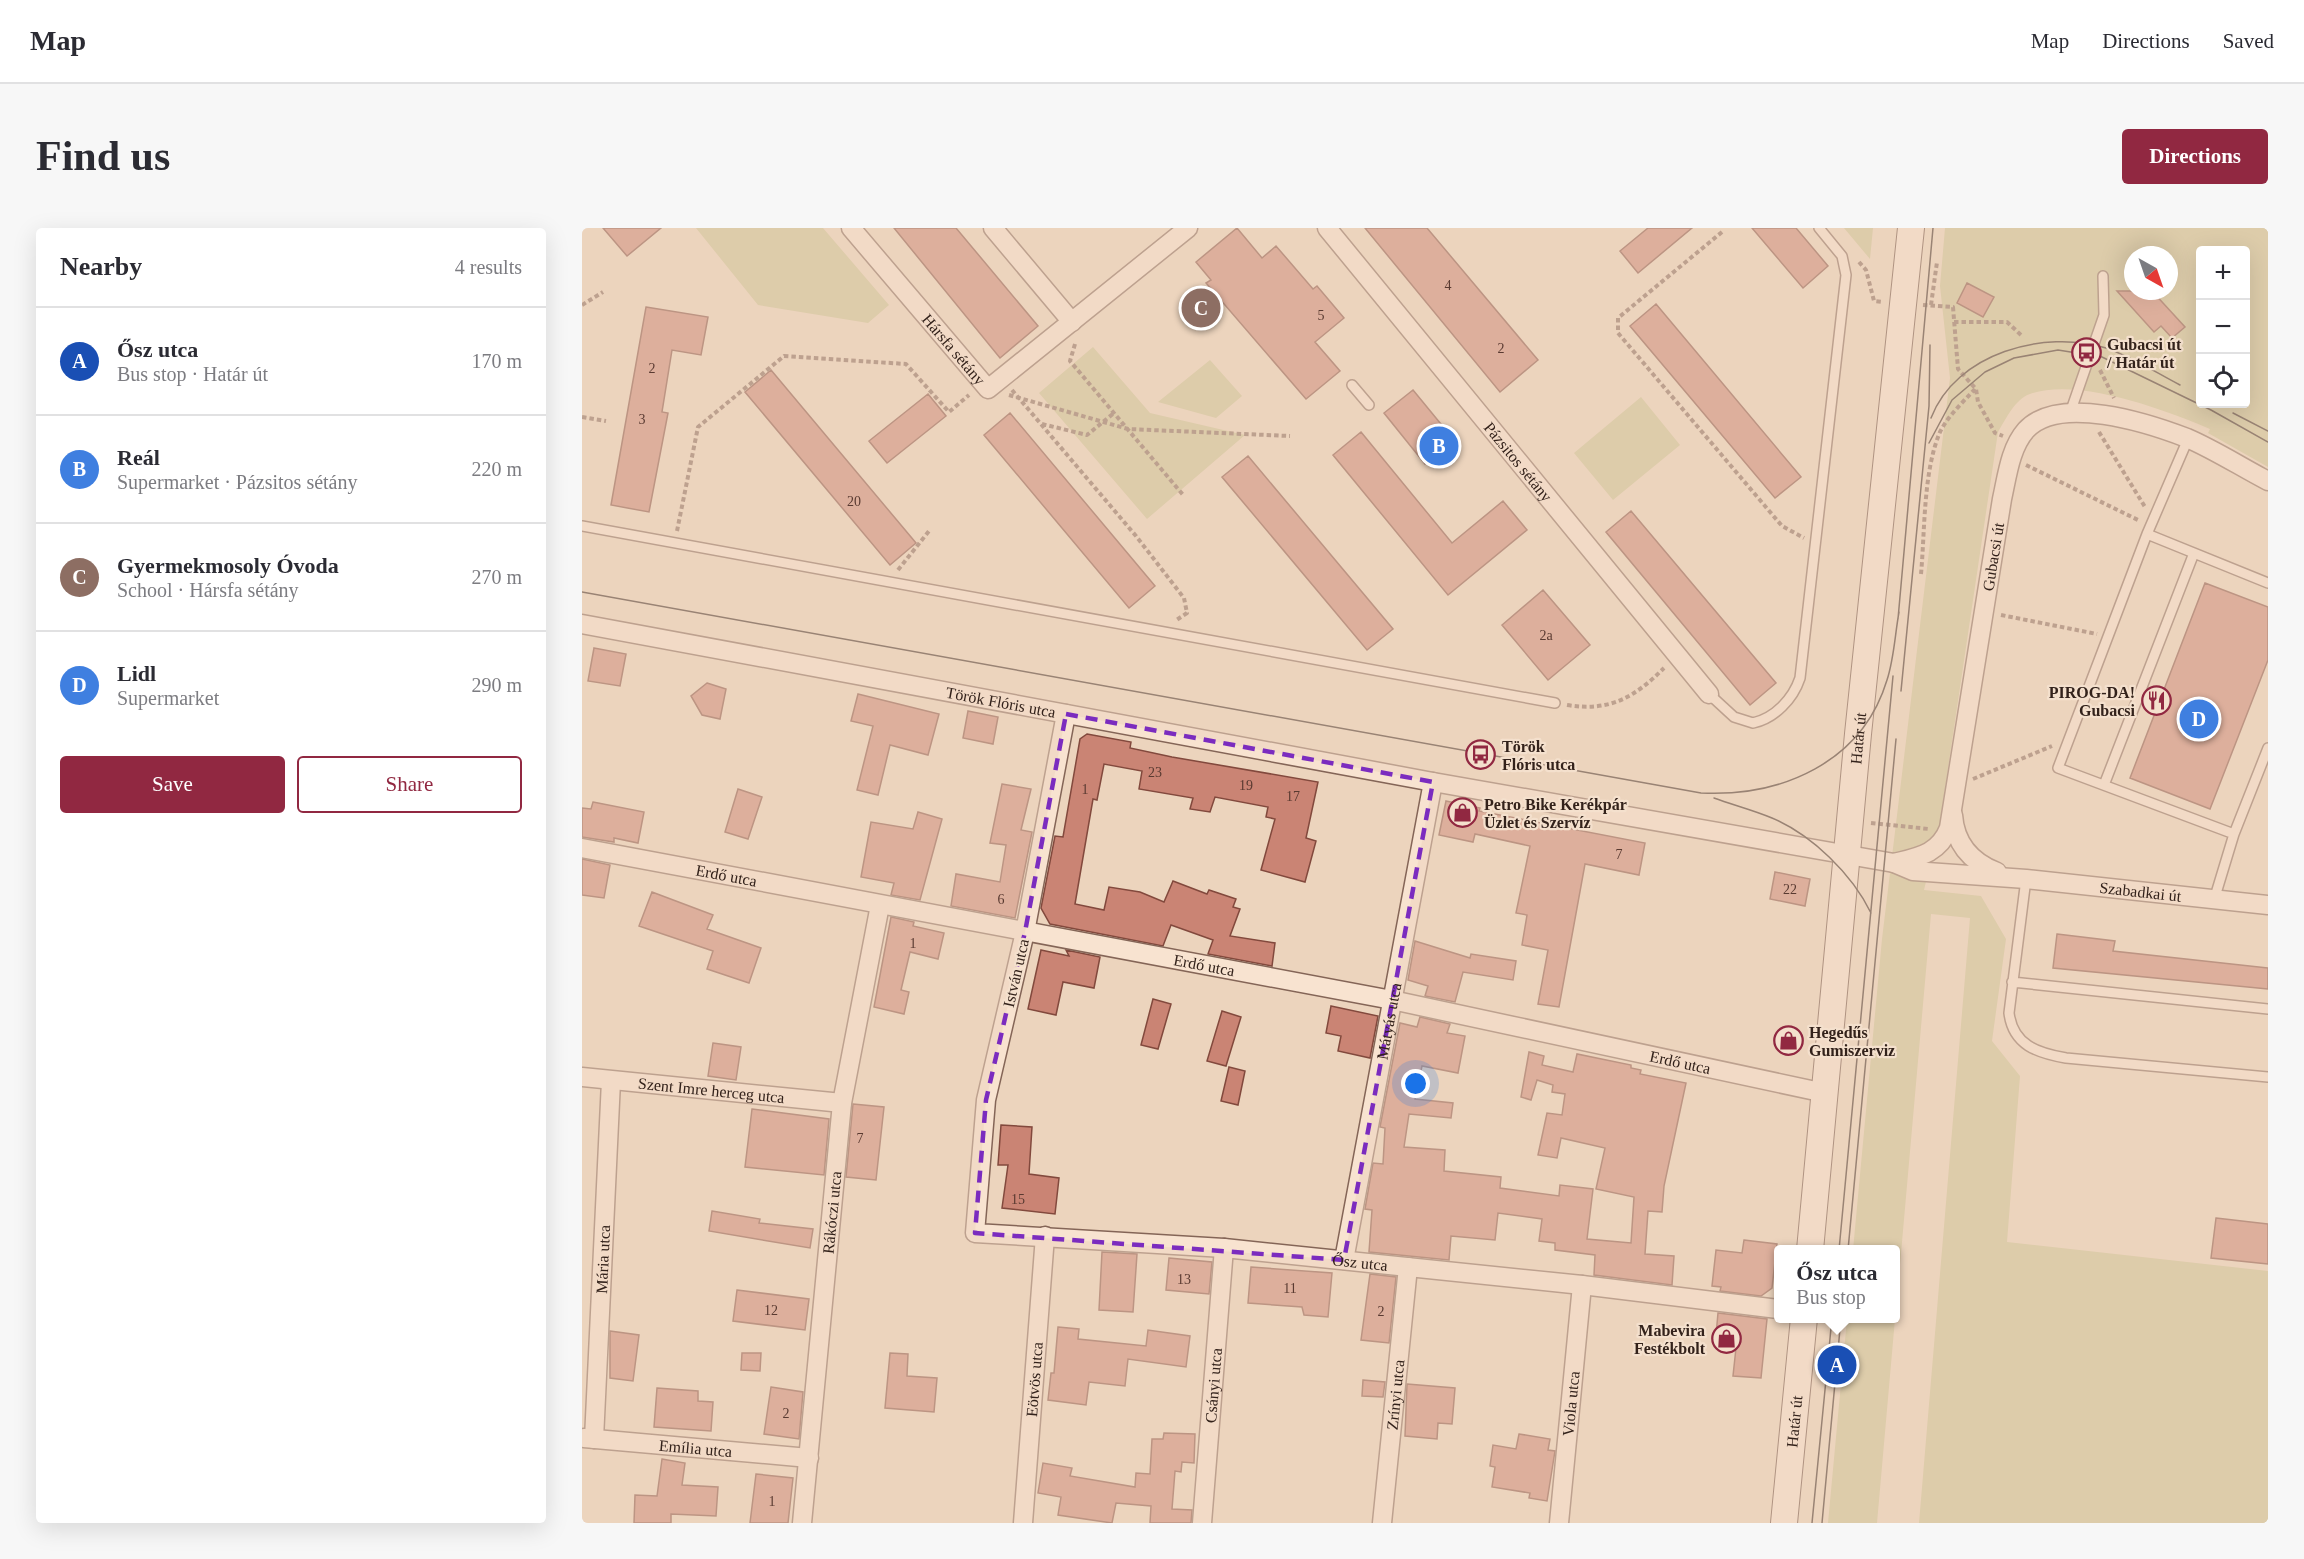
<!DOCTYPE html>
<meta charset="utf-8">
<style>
:root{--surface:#fff;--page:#f7f7f7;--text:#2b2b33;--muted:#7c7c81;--line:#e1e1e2;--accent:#912841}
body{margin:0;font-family:Georgia,serif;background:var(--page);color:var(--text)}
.controls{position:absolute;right:18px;top:18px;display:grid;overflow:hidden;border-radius:6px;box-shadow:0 6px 24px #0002}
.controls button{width:54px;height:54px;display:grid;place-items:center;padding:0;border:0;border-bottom:2px solid var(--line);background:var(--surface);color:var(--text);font:30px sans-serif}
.compass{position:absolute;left:1542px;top:18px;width:54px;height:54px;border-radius:50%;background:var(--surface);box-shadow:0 6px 24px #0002;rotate:140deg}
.you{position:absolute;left:834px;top:856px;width:21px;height:21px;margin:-15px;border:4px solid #fff;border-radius:50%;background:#1a73e8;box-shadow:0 0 0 9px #1a73e833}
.badge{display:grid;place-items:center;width:39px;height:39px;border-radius:50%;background:var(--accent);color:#fff;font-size:20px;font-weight:700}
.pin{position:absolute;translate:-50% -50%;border:3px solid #fff;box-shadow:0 2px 6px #0006}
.popup{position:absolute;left:1192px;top:1017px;width:126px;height:78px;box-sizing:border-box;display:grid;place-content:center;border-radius:6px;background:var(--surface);filter:drop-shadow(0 2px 4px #0005);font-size:20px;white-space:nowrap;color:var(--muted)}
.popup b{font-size:22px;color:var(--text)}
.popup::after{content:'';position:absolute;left:50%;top:100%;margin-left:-12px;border:12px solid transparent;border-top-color:var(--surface)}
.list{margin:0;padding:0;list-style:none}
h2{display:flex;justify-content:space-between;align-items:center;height:78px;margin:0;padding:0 24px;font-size:26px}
h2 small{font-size:20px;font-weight:400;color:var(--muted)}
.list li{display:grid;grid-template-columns:39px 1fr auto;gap:18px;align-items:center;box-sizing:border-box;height:108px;padding:0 24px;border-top:2px solid var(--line)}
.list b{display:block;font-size:22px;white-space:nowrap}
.list p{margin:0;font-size:20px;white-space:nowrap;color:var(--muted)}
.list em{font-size:20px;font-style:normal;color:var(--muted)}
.actions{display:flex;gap:12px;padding:18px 24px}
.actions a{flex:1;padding:14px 0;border:2px solid var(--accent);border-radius:6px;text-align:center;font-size:21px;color:var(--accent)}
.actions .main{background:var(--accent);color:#fff}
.icon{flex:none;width:33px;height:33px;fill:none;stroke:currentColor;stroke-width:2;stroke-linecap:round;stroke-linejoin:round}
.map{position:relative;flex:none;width:1686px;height:1295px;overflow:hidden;border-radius:6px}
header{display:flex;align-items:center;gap:36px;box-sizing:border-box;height:84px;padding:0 30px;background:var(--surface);border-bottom:2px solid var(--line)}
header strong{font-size:28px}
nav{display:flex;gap:33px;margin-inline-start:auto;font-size:21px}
.intro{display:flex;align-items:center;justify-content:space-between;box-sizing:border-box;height:144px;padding:0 36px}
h1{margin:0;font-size:42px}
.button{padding:15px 27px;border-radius:6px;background:var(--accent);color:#fff;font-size:21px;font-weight:700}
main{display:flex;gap:36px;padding:0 36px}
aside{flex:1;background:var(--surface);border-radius:6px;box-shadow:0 6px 24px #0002}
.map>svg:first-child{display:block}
.green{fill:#cac392;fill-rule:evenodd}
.building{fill:#ca8474;stroke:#82493d;stroke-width:1.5}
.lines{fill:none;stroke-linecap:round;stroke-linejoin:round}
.lane-casing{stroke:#846557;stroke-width:12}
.street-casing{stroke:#846557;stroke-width:21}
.secondary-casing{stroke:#65463a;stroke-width:28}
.path{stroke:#846557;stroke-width:4;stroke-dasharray:4.5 3;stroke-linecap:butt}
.lane{stroke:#f8e3d0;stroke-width:9}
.street{stroke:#f8e3d0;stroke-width:18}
.secondary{stroke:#f8e3d0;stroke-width:26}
.tram{stroke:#33221b;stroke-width:1.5}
.marked{fill:none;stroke:#7b2cbf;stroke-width:4.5;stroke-dasharray:12 8;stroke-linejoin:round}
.labels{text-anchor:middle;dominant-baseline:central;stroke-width:4.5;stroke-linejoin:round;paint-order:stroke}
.number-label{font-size:14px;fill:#593a31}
.poi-label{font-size:16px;font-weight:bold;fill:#33221b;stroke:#f4e0cd;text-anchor:start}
.street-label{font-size:16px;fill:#33221b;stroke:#f4e0cd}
</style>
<header>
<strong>Map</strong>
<nav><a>Map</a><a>Directions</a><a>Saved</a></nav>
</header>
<div class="intro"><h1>Find us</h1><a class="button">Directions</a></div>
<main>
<aside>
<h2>Nearby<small>4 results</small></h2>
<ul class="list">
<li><span class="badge" style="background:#1a4fb4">A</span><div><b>Ősz utca</b><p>Bus stop · Határ út</p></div><em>170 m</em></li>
<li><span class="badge" style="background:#3f7fe0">B</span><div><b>Reál</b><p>Supermarket · Pázsitos sétány</p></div><em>220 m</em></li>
<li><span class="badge" style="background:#8d6e63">C</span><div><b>Gyermekmosoly Óvoda</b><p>School · Hársfa sétány</p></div><em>270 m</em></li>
<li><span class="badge" style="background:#3f7fe0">D</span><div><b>Lidl</b><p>Supermarket</p></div><em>290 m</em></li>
</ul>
<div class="actions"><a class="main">Save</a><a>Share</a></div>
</aside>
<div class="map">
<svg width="1686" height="1295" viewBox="0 0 1686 1295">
<rect width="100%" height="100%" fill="#ecd4bd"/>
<path class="green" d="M114,0h127l66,77 -21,18 -110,-18z
M1262,0h29l-3,31z
M1363,0h323v239l-60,-34 2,-4c-45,-19 -132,-52 -180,-35 -15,5 -24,25 -32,38l-58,390 -16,68 57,6 25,43 -14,102 28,35 -13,166 261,29v252h-349l51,-605 -39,-4 -35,396v-60h-43l29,-311 68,-561 -10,-92zM1618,22h46v154h-46zM1551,27h36v36h-36z
M511,119l57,66 95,22 -98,84 -108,-126z
M628,132l32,36 -26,22 -58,-16z
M1059,169l39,48 -67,55 -39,-47z
M1265,1091h48l-18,204h-49z"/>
<path class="building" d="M21,0h58l-34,28z
M312,0h62l82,98 -38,32z
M655,0l25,30 14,-12 37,43 4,-3 27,32 -29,24 25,29 -34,28 -100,-116 5,-3 -15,-18z
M783,0h62l111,132 -38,32z
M1066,0h44l-54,45 -18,-22z
M1170,0h44l32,38 -25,22z
M1385,55l27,14 -11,20 -26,-14z
M1535,63h35l33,36 -13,11 -11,-12 -7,6z
M1074,76l145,173 -26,21 -145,-172z
M64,79l62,10 -7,38 -29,-5 -10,62 6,1 -19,99 -38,-7z
M189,142l145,173 -26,22 -145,-173z
M831,162l41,50 -29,24 -41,-51z
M346,166l18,22 -59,47 -18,-22z
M428,185l145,173 -26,22 -145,-173z
M779,204l91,111 51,-42 24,29 -79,65 -115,-140z
M666,228l145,173 -26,21 -145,-173z
M1049,283l145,172 -26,22 -144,-173z
M1623,355l63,24v53l-58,149 -80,-31z
M961,362l47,55 -42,35 -46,-55z
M12,420l32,6 -6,32 -32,-5z
M125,455l19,6 -6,30 -18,-4 -11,-19z
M276,466l81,20 -11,41 -38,-10 -12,50 -21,-5 16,-64 -22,-5z
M386,483l30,6 -5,27 -30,-6z
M505,506l44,8 -1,6 42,9 146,25 -12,56 10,3 -11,41 -44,-12 14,-51 -9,-2 2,-10 -53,-10 -5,15 -20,-3 3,-11 -54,-9 3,-18 -38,-7 -7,36 -4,-1 -18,105 29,6 5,-23 31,5 24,10 9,-21 34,13 2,-4 27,9 -3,8 7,2 -10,27 45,7 -3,23 -64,-12 5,-14 -42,-15 -8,21 -113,-22 -9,-16 14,-72 8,1 17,-98z
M420,556l29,5 -10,41 11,2 -17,86 -64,-12 5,-32 44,8 6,-37 -16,-2z
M156,561l24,8 -14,42 -23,-7z
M864,573l34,7 -1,3 166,32 -6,32 -54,-11 -26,143 -21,-3 10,-54 -26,-5 5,-30 -11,-2 14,-67 -55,-12 -2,8 -34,-7z
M11,574l51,10 -6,31 -24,-5v4l-32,-5v-29l9,1z
M336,584l24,7 -22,81 -29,-5 3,-12 -33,-6 10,-55 42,7z
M0,631l28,6 -6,33 -22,-3z
M1193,644l35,7 -5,27 -35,-7z
M70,664l61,23 -6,14 54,19 -12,35 -42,-14 6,-18 -74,-25z
M309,689l23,5 -1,4 31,7 -6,26 -28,-7 -9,38 8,2 -5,22 -30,-7z
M1475,706l58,7 -2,10 155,17v21l-215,-21z
M833,713l55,17 1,-4 45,7 -3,19 -50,-8 -8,30 -30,-6 3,-10 -20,-6z
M459,722l28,6 -3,-6 34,7 -6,31 -31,-6 -7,33 -28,-6z
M571,771l18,5 -13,45 -17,-4z
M749,778l47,10 -8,42 -32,-7 3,-15 -15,-3z
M640,783l19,6 -15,49 -19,-5z
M838,789l30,7 -3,9 18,3 -7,37 -36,-7 -7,33 38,4 -2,15 -42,-4 -5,33 41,3 -1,21 57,6 -1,11 59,8 1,-11 33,4 -6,50 44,4 3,-46 -38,-8 9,-41 -44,-10 -4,20 -19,-3 9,-42 15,2 3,-21 -13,-2 1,-7 -16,-5 -6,20 -10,-3 8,-45 15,4 -2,9 31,7 4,-18 54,11v3l10,2 -1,4 46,9 -22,103 -2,26 -14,-1 -3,43 29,2 -2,29 -78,-10 1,-20 -40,-5v-7l-16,-2 3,-22 -44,-6 -3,27 -44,-4 -2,24 -80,-8 3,-42 -7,-1 8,-46 10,1 2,-36 -5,-1 20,-104 17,4z
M131,815l28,4 -5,33 -28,-4z
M647,839l16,4 -7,34 -17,-4z
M271,876l31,3 -8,73 -30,-3z
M170,881l77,10 -5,56 -79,-8z
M419,897l31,2 -3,47 30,4 -4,36 -53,-6 6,-43h-10z
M130,983l48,8 -1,4 54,6 -3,19 -101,-17z
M1634,990l52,6v40l-57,-6z
M1162,1012l33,4 -5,44 -11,8 -41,-5 1,-4 -9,-1 4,-36 26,3z
M520,1024l35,2 -4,58 -34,-2z
M587,1030l43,4 -3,32 -43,-4z
M669,1039l81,6 -4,44 -24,-2 -2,-8 -54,-4z
M788,1046l26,3 -7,66 -28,-3z
M155,1062l72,9 -4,31 -72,-9z
M1136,1085l49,6 -6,59 -28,-2 3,-28 -21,-2z
M476,1099l21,2 -1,10 68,7 2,-16 42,6 -4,31 -58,-8 -3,27 -36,-4 -3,23 -38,-5 3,-27h3z
M28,1103l29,4 -6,46 -23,-3z
M160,1125h19l-1,18 -19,-1z
M308,1125l18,1 -1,22 30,2 -3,34 -49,-4z
M781,1152l22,2 -2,15 -21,-1z
M825,1156l48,4 -3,36 -14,-1 -1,16 -32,-3z
M189,1159l32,5 -4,47 -35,-5z
M75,1160l41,3v10l15,1 -2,29 -57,-4z
M582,1205l31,1 -1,29 -12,-1 -1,10 -6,-1 -3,38 20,1 -1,13h-41l1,-17 -35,-3 -4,20 -54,-8 3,-18 -23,-4 5,-30 29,5 -2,8 65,11 1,-14 14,1 2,-35h11z
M937,1206l31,5 -2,11 7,1 -8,50 -18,-3 1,-5 -38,-6 3,-20 -5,-1 3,-21 23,4z
M80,1231l23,4 -3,22 36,2 -2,29 -45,-2v9h-37l1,-28 22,1z
M174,1246l37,4 -5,45h-38z"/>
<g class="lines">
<defs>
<path id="lane" d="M770,157l17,20
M1488,185l34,-98 -1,-39
M0,298l973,177
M1565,306l41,-95
M1127,466l25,23 19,6c22,-5 40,-24 47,-45l46,-403 -4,-19 -23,-28
M1522,557l90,-232
M1652,606l-176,-66 89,-234 121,49
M1444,651l-17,134c4,32 28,40 57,45l202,19
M1632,672l20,-66 34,-86
M1430,754l256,27"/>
<g id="street">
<path id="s1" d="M269,0l137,161 200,-161"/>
<path d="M411,0l79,94"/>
<path id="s2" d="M745,0l382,466"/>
<path id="s3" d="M0,396l851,158 461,81c24,-6 45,-9 55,-35l53,-329c5,-22 8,-51 24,-69 33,-36 122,-7 161,8 28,12 54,29 81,43"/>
<path id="s4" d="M484,486l-41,218 -39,168 -11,133 249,15 358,37 196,24"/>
<path d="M1371,587c2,29 18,47 44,57"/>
<path id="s5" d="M0,620l810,152 433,93"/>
<path id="s6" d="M1312,635l19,8 113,8 242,26"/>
<path id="s7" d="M0,849l260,26"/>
<path id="s8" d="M762,1032l89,-478"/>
<path id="s9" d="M2,1210l225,20"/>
<path id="s10" d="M12,1211l17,-358"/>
<path id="s11" d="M220,1295l40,-420 38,-198"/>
<path id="s12" d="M441,1295l22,-287"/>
<path id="s13" d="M620,1295l22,-275"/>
<path id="s14" d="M800,1295l26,-256"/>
<path id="s15" d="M977,1295l23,-238"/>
</g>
<g id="secondary">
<path id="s16" d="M1228,1022l48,-516 53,-506"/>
<path id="s17" d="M1202,1295l20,-205"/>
</g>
</defs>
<use href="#lane" class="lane-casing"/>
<use href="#street" class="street-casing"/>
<use href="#secondary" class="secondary-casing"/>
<path class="path" d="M1140,4l-104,86v15l164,193 22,12
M1277,34l7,8 8,31 9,1
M0,77l21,-13
M1341,77l30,2 5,62 18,20 2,13 17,31 8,3
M1349,77l6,-43
M1372,94h53l14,13
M493,116l-5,17 114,135
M1518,142l14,28
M430,162l124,146 48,62 3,15 -12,8
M427,167l119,34 162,7
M0,189l24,4
M460,196l45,11 27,-22
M1517,204l46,75
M1444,237l112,55
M95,303l21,-104 86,-71 122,8 43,48 20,-17
M316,342l31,-39
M1339,346c4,-43 2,-102 19,-142 8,-16 23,-30 35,-43
M1419,387l96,19
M985,477c43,7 68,-8 97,-37
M1391,551l79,-33
M1289,595l58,6"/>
<use href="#lane" class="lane"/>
<use href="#street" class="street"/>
<use href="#secondary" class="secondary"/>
<path class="tram" d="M1651,185l35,18
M1349,190c25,-65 113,-89 175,-70 26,9 49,24 74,37
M1347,215l23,-43 33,-28 29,-14 44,-8 44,7 109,53 57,32
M0,364l1119,201c80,4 161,-30 186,-113 7,-21 8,-46 12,-68
M1316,391l35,-391
M1319,463l28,-285 1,-61
M1132,570c19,7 39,12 58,20 40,17 80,56 99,95
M1257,1022l54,-574
M1266,1022l48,-511
M1230,1295l20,-205
M1240,1295l19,-205"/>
</g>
<path d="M0 0H1686V1295H0ZM484,486l367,68 -89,478 -369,-27 11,-133 39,-168z" fill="#ecd4bd" fill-opacity=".55" fill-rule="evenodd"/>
<path class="marked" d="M484,486l367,68 -89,478 -369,-27 11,-133 39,-168z"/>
<defs>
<symbol id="bus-ring" viewBox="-11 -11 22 22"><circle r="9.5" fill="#f4e0cd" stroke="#912841" stroke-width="1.5"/><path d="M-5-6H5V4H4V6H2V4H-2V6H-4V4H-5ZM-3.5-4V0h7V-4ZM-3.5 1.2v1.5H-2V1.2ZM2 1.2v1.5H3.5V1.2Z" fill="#912841"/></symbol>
<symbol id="restaurant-ring" viewBox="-11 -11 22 22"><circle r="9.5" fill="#f4e0cd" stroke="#912841" stroke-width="1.5"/><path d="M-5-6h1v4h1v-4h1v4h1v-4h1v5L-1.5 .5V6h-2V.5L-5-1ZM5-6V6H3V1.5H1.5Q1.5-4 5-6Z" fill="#912841"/></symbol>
<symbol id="shop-ring" viewBox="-11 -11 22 22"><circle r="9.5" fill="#f4e0cd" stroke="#912841" stroke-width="1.5"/><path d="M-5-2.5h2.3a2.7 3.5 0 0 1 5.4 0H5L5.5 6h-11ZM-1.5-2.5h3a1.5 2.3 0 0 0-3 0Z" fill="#912841"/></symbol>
</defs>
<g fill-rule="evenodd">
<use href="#bus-ring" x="1488" y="108" width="33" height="33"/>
<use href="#restaurant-ring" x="1558" y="456" width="33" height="33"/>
<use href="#bus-ring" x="882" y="510" width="33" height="33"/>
<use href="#shop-ring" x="864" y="568" width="33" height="33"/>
<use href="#shop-ring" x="1190" y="796" width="33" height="33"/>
<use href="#shop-ring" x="1128" y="1094" width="33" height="33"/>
</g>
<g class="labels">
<g class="number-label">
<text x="866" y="57">4</text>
<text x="739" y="87">5</text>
<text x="919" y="120">2</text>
<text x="70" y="140">2</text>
<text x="60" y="191">3</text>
<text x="272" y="273">20</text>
<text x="964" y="407">2a</text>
<text x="573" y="544">23</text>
<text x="664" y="557">19</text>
<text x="503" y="561">1</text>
<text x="711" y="568">17</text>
<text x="1037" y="626">7</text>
<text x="1208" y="661">22</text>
<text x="419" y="671">6</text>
<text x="331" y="715">1</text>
<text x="278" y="910">7</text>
<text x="436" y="971">15</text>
<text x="602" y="1051">13</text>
<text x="708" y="1060">11</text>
<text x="189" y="1082">12</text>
<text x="799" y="1083">2</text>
<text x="204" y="1185">2</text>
<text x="190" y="1273">1</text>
</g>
<g class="poi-label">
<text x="1525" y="116">Gubacsi út<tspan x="1525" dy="18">/ Határ út</tspan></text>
<text x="1553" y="464" text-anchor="end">PIROG-DA!<tspan x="1553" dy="18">Gubacsi</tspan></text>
<text x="920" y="518">Török<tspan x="920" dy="18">Flóris utca</tspan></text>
<text x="902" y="576">Petro Bike Kerékpár<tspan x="902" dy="18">Üzlet és Szervíz</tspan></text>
<text x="1227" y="804">Hegedűs<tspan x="1227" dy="18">Gumiszerviz</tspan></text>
<text x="1123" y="1102" text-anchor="end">Mabevira<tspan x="1123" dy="18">Festékbolt</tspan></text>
</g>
<g class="street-label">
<text stroke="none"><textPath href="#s1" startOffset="159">Hársfa sétány</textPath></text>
<text stroke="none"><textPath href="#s2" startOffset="302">Pázsitos sétány</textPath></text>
<text stroke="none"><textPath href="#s3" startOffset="1677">Gubacsi út</textPath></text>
<text stroke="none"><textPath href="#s3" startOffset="426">Török Flóris utca</textPath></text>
<text stroke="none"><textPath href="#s16" startOffset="514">Határ út</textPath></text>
<text stroke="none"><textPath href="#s5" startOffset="147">Erdő utca</textPath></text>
<text stroke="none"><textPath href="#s6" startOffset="249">Szabadkai út</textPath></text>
<text stroke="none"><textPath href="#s5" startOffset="633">Erdő utca</textPath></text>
<text transform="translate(434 745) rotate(-77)">István utca</text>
<text stroke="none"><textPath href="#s8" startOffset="243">Mátyás utca</textPath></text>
<text stroke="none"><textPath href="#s5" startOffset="1119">Erdő utca</textPath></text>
<text stroke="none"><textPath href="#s7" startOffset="130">Szent Imre herceg utca</textPath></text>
<text stroke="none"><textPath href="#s11" startOffset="312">Rákóczi utca</textPath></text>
<text stroke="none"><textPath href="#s10" startOffset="180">Mária utca</textPath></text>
<text stroke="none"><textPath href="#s4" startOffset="914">Ősz utca</textPath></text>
<text stroke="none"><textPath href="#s12" startOffset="144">Eötvös utca</textPath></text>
<text stroke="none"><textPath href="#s13" startOffset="138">Csányi utca</textPath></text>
<text stroke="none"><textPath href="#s14" startOffset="129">Zrínyi utca</textPath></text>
<text stroke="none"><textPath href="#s15" startOffset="120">Viola utca</textPath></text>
<text stroke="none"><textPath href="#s17" startOffset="102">Határ út</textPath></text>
<text stroke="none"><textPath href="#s9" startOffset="112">Emília utca</textPath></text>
</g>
</g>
</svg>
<div class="controls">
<button>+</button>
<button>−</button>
<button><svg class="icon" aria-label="locate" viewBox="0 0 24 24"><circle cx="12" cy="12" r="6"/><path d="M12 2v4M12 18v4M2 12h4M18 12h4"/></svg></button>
</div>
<svg class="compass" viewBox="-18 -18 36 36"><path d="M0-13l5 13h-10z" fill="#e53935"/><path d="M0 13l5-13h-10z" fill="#7c7c81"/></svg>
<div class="you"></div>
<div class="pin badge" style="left:1255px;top:1137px;background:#1a4fb4">A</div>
<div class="popup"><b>Ősz utca</b>Bus stop</div>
<div class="pin badge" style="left:857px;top:218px;background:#3f7fe0">B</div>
<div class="pin badge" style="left:619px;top:80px;background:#8d6e63">C</div>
<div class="pin badge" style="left:1617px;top:491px;background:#3f7fe0">D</div>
</div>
</main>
